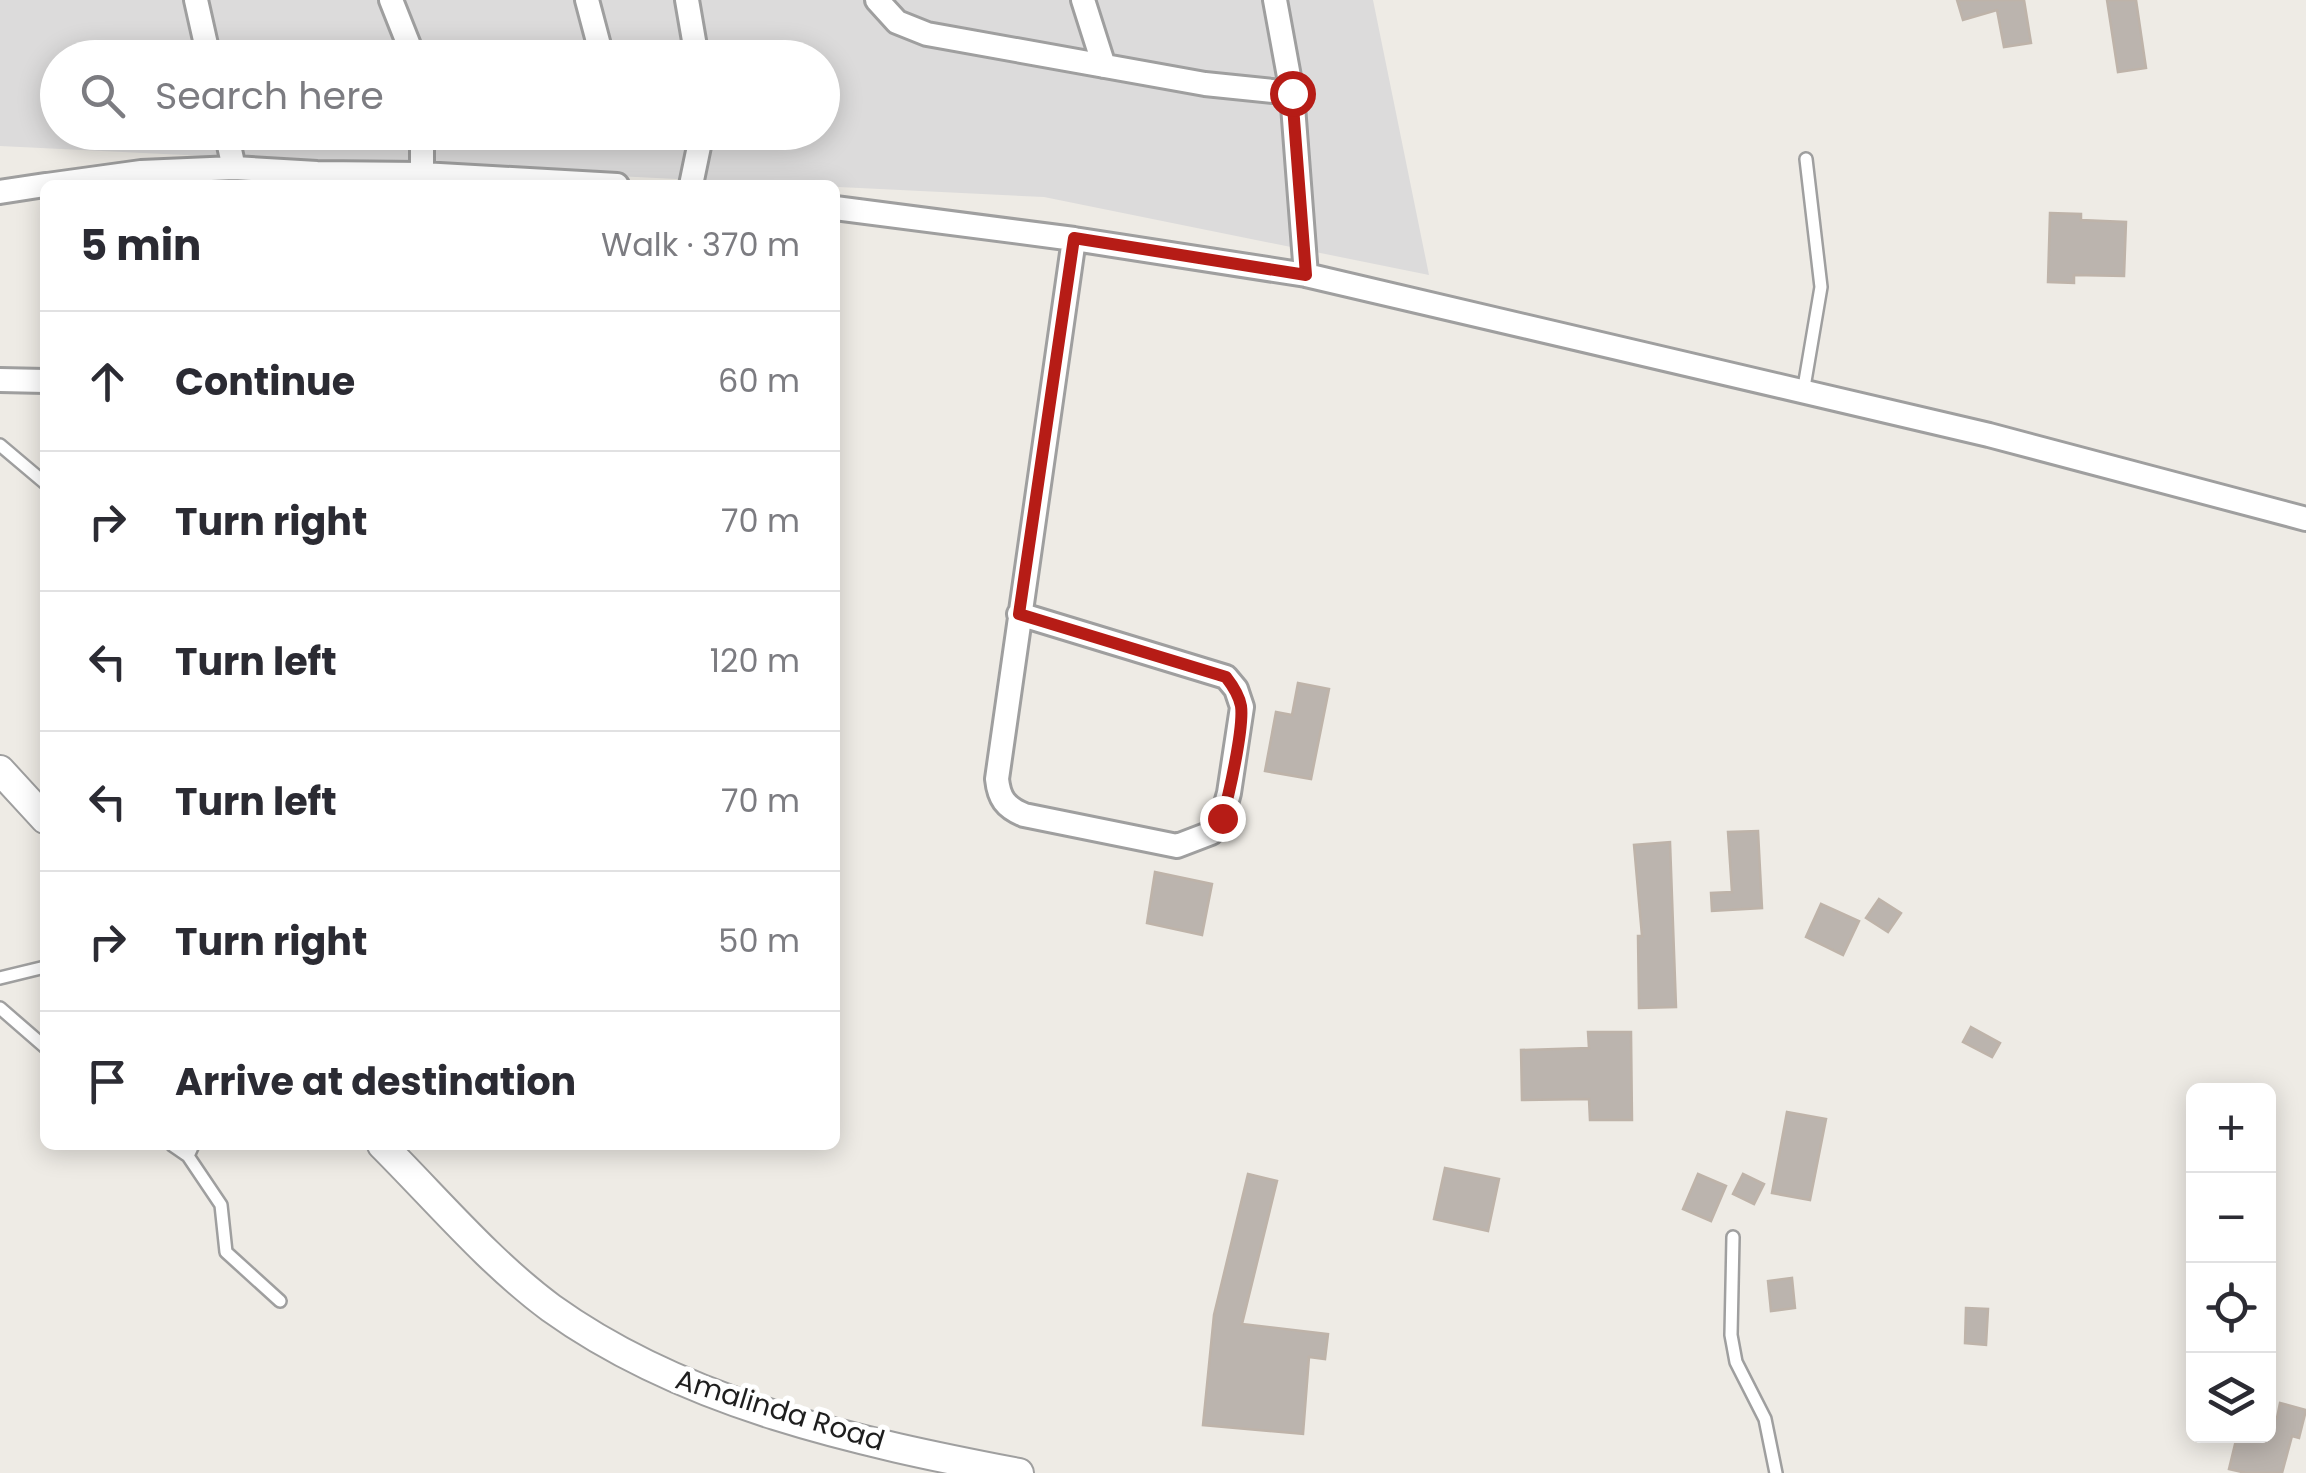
<!DOCTYPE html>
<meta charset="utf-8">
<style>
:root{--surface:#fff;--page:#f7f7f7;--text:#2b2b33;--muted:#7c7c81;--line:#e1e1e2}
body{margin:0;font-family:Poppins,sans-serif;background:var(--page);color:var(--text)}
.controls{position:absolute;right:30px;bottom:30px;display:grid;overflow:hidden;border-radius:15px;box-shadow:0 5px 25px #0003}
.controls button{width:90px;height:90px;display:grid;place-items:center;padding:0;border:0;border-bottom:2px solid var(--line);background:var(--surface);color:var(--text);font:50px sans-serif}
.stop{position:absolute;width:30px;height:30px;margin:-22px;border:8px solid #b61c16;border-radius:50%;background:#fff}
.stop.end{background:#b61c16;border-color:#fff;box-shadow:0 2px 10px #0008}
.list{margin:0;padding:0;list-style:none}
h2{display:flex;justify-content:space-between;align-items:center;height:130px;margin:0;padding:0 40px;font-size:42px}
h2 small{font-size:32px;font-weight:400;color:var(--muted)}
.list li{display:grid;grid-template-columns:65px 1fr auto;gap:30px;align-items:center;box-sizing:border-box;height:140px;padding:0 40px;border-top:2px solid var(--line)}
.list b{display:block;font-size:38px;white-space:nowrap}
.list em{font-size:32px;font-style:normal;color:var(--muted)}
.icon{flex:none;width:55px;height:55px;fill:none;stroke:currentColor;stroke-width:2;stroke-linecap:round;stroke-linejoin:round}
.map{position:relative;flex:none;width:2306px;height:1473px;overflow:hidden}
.search{position:absolute;background:var(--surface);box-shadow:0 5px 25px #0003;left:40px;top:40px;width:800px;height:110px;display:flex;align-items:center;gap:25px;box-sizing:border-box;padding:0 35px;border-radius:55px;color:var(--muted);font-size:38px}
.panel{position:absolute;background:var(--surface);box-shadow:0 5px 25px #0003;left:40px;top:180px;width:800px;height:970px;border-radius:15px}
.map>svg:first-child{display:block}
.residential{fill:#dcdbdb;fill-rule:evenodd}
.building{fill:#bbb4ae;stroke:#beb3a9;stroke-width:2.5}
.lines{fill:none;stroke-linecap:round;stroke-linejoin:round}
.service-casing{stroke:#9f9f9f;stroke-width:16}
.minor-casing{stroke:#9f9f9f;stroke-width:28}
.tertiary-casing{stroke:#9f9f9f;stroke-width:32}
.service{stroke:#fff;stroke-width:11}
.minor{stroke:#fff;stroke-width:22}
.tertiary{stroke:#fff;stroke-width:28}
.route{stroke:#b61c16;stroke-width:12}
.labels{text-anchor:middle;dominant-baseline:central;stroke-width:10;stroke-linejoin:round;paint-order:stroke}
.street-label{font-size:28px;fill:#1e1e1e;stroke:#fff}
</style>
<div class="map">
<svg width="2306" height="1473" viewBox="0 0 2306 1473">
<rect width="100%" height="100%" fill="#eeebe5"/>
<path class="residential" d="M0,0h1373l56,275 -385,-78 -1044,-51zM58,58h764v74h-764z"/>
<path class="building" d="M1957,0h67l7,43 -27,4 -7,-37 -34,10z
M2107,0h29l10,68 -28,4z
M2050,213l31,1v6l45,2 -2,54 -50,-1v8l-26,-1z
M1298,683l31,6 -18,90 -46,-8 11,-59 16,3z
M1758,831l4,77 -50,3 -1,-18 21,-1 -4,-60z
M1670,842l6,165 -37,1 -1,-72h4l-8,-91z
M1155,872l57,12 -10,51 -55,-12z
M1879,899l22,14 -13,19 -22,-14z
M1821,904l38,17 -16,34 -37,-18z
M1971,1027l29,16 -8,14 -29,-15z
M1588,1032h43l1,88h-42l-1,-21 -67,1 -1,-50 68,-2z
M1787,1112l39,7 -16,81 -38,-7z
M1445,1168l54,11 -11,52 -54,-12z
M1248,1174l29,7 -35,143 86,10 -3,25 -16,-2 -6,77 -100,-9 11,-110z
M1698,1174l28,12 -15,35 -28,-12z
M1743,1174l21,10 -10,20 -21,-10z
M1792,1278l3,30 -24,3 -3,-30z
M1966,1308l22,1 -2,36 -21,-2z
M2280,1403l26,7 -7,28 -7,-2 -10,37h-36l-17,-4 8,-33h31v-20l9,2z"/>
<g class="lines">
<defs>
<path id="service" d="M1803,393l18,-106 -15,-128
M0,445l45,38
M0,978l45,-11
M0,1008l45,39
M172,1145l16,11 5,-11
M188,1156l33,49 5,47 54,49
M1733,1237l-2,98 5,27 29,57 11,54"/>
<path id="minor" d="M196,0l13,58
M391,0l23,58
M587,0l13,49
M687,0l10,58
M877,0l20,22 30,12 278,50 87,9
M1083,0l21,66
M1275,0l17,93 14,182
M226,132l8,36
M422,174v-42
M47,185l94,-13 93,-4 83,5 105,1 195,11
M691,185l11,-53
M0,192l45,-7
M835,208l239,31 232,36 683,160 317,84
M0,380l45,1
M1019,614l207,63 10,12 6,18 -13,86 -7,25 -11,15 -34,13 -153,-31c-19,-8 -25,-17 -27,-36l77,-540"/>
<path id="tertiary" d="M0,770l45,49
M382,1145c55,55 107,117 169,163 135,97 307,134 468,165"/>
</defs>
<use href="#service" class="service-casing"/>
<use href="#minor" class="minor-casing"/>
<use href="#tertiary" class="tertiary-casing"/>
<use href="#service" class="service"/>
<use href="#minor" class="minor"/>
<use href="#tertiary" class="tertiary"/>
</g>
<g class="lines">
<path class="route" d="M1222,818c7,-22 22,-91 19,-112 -2,-11 -8,-20 -15,-29l-207,-63 55,-376 232,37 -14,-182"/>
</g>
<g class="labels">
<g class="street-label">
<text transform="translate(780 1410) rotate(17)">Amalinda Road</text>
</g>
</g>
</svg>
<div class="controls">
<button>+</button>
<button>−</button>
<button><svg class="icon" aria-label="locate" viewBox="0 0 24 24"><circle cx="12" cy="12" r="6"/><path d="M12 2v4M12 18v4M2 12h4M18 12h4"/></svg></button>
<button><svg class="icon" aria-label="layers" viewBox="0 0 24 24"><path d="M12 4l9 5-9 5-9-5zM3 14l9 5 9-5"/></svg></button>
</div>
<div class="stop" style="left:1292px;top:93px"></div>
<div class="stop end" style="left:1222px;top:818px"></div>
<div class="search"><svg class="icon" aria-label="search" viewBox="0 0 24 24"><circle cx="10" cy="10" r="6"/><path d="M15 15l6 6"/></svg>Search here</div>
<section class="panel">
<h2>5 min<small>Walk · 370 m</small></h2>
<ul class="list">
<li><svg class="icon" aria-label="ahead" viewBox="0 0 24 24"><path d="M12 20V5M6 11l6-6 6 6"/></svg><div><b>Continue</b></div><em>60 m</em></li>
<li><svg class="icon" aria-label="right" viewBox="0 0 24 24"><path d="M7 20v-9h11M14 6l5 5-5 5"/></svg><div><b>Turn right</b></div><em>70 m</em></li>
<li><svg class="icon" aria-label="left" viewBox="0 0 24 24"><path d="M17 20v-9H6M10 6l-5 5 5 5"/></svg><div><b>Turn left</b></div><em>120 m</em></li>
<li><svg class="icon" aria-label="left" viewBox="0 0 24 24"><path d="M17 20v-9H6M10 6l-5 5 5 5"/></svg><div><b>Turn left</b></div><em>70 m</em></li>
<li><svg class="icon" aria-label="right" viewBox="0 0 24 24"><path d="M7 20v-9h11M14 6l5 5-5 5"/></svg><div><b>Turn right</b></div><em>50 m</em></li>
<li><svg class="icon" aria-label="arrive" viewBox="0 0 24 24"><path d="M6 21V4h12l-3 4 3 4H6"/></svg><div><b>Arrive at destination</b></div></li>
</ul>
</section>
</div>
